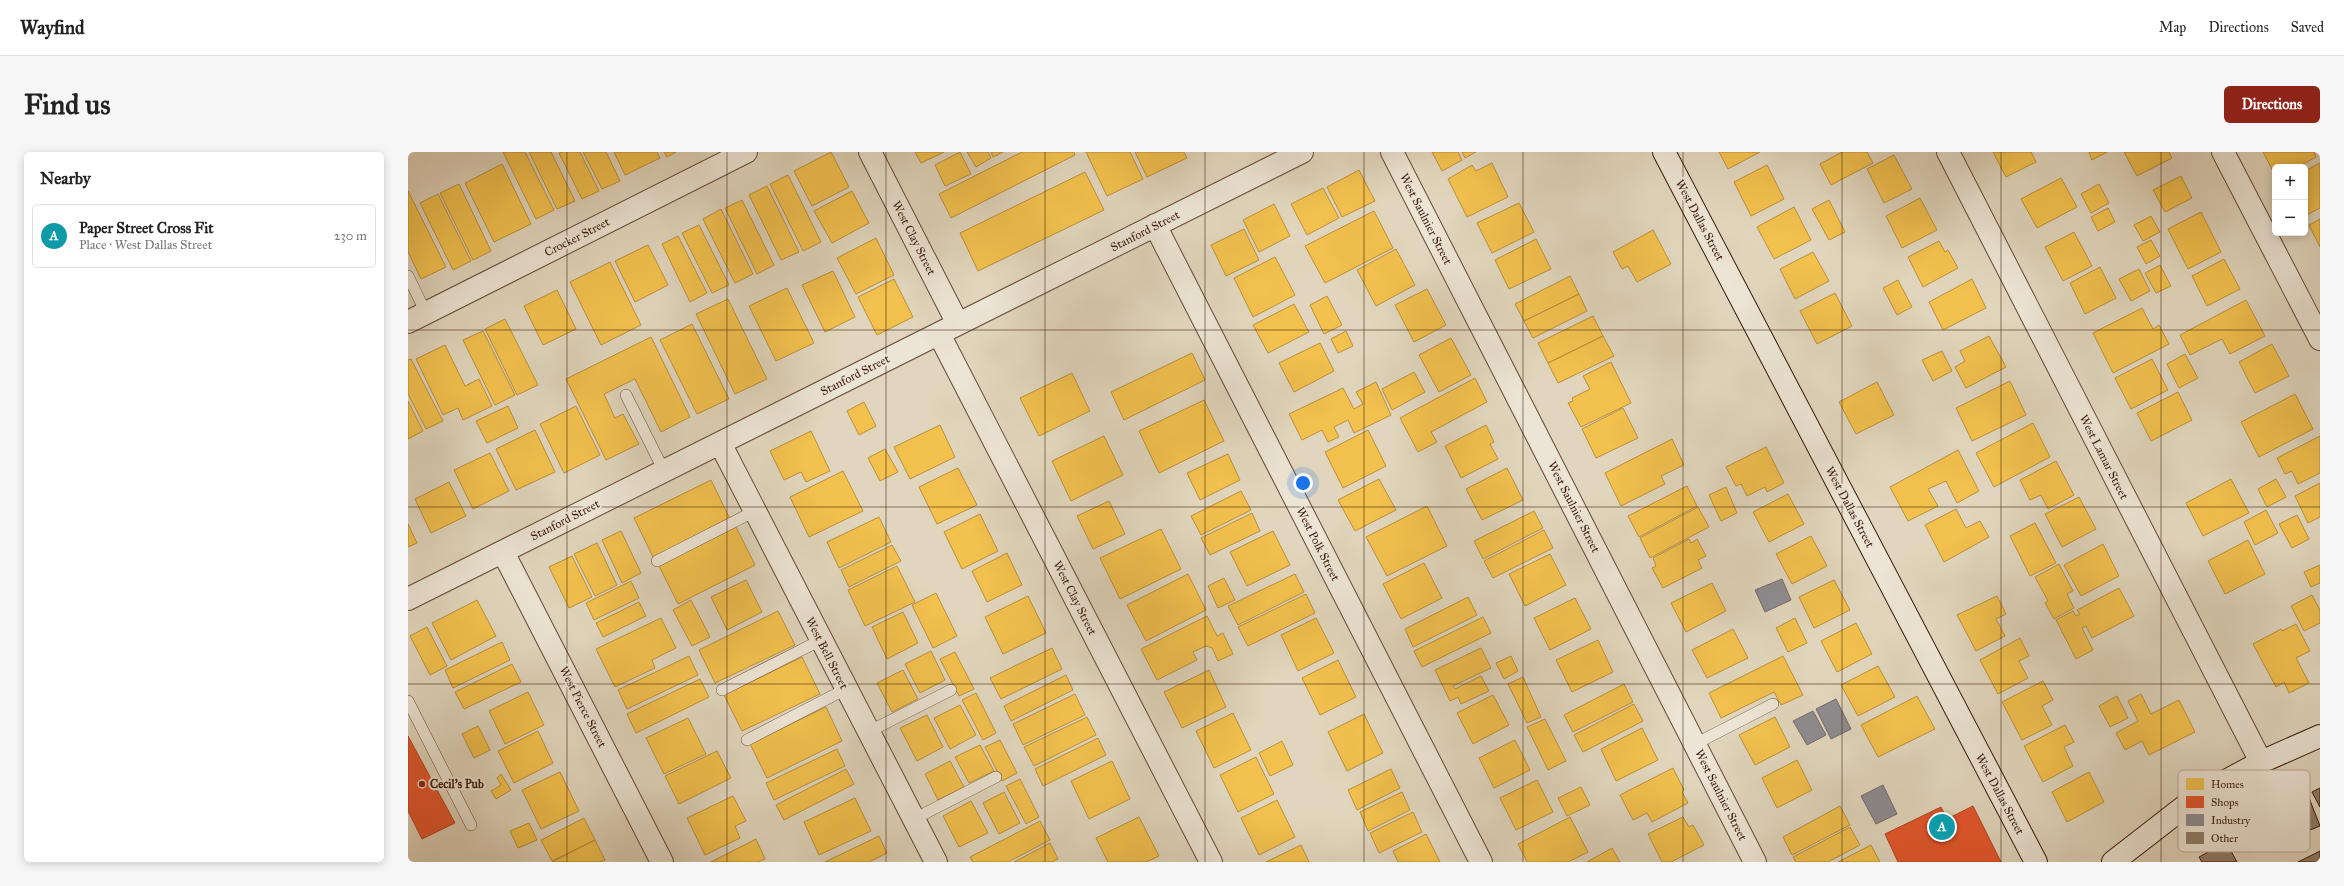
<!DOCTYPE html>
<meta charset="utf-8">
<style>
:root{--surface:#fff;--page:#f6f6f6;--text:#222;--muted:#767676;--line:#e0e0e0;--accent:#8f2418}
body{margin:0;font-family:"IM FELL Great Primer",serif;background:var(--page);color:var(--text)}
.controls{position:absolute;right:12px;top:12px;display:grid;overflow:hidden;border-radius:6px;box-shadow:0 2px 10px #0003}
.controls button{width:36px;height:36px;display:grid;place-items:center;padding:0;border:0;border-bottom:1px solid var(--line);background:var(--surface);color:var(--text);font:20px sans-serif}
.you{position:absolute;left:895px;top:331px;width:14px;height:14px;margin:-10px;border:3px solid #fff;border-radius:50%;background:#1a73e8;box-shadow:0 0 0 6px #1a73e833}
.badge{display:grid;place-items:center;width:26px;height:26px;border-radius:50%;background:var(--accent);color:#fff;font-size:13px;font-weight:700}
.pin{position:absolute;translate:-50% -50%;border:2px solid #fff;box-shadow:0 1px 4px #0006}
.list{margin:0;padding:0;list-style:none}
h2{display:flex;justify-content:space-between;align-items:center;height:52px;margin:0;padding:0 16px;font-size:17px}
h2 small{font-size:13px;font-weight:400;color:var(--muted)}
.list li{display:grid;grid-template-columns:26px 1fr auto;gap:12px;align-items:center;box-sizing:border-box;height:64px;margin:0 8px 8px;padding:0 8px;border:1px solid var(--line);border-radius:6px}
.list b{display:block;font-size:15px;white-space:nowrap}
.list p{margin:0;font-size:13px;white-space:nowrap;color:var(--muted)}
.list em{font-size:13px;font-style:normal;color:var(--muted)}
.map{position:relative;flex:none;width:1912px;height:710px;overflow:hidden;border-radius:6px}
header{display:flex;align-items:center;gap:24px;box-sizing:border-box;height:56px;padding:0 20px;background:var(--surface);border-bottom:1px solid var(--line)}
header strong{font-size:19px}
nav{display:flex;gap:22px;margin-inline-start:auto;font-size:14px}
.intro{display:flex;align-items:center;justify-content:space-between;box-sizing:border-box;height:96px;padding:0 24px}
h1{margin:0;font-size:28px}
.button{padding:10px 18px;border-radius:6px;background:var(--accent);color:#fff;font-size:14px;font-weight:700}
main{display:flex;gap:24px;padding:0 24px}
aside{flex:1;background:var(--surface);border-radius:6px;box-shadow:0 2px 10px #0003}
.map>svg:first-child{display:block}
.homes{fill:#f2c14e;stroke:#bb8f39}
.shops{fill:#e4572e;stroke:#b14523}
.industry{fill:#8d8d92;stroke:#746a69}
.building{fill:#917c67;stroke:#3b1a09}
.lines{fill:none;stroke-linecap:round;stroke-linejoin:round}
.lane-casing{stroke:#644936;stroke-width:12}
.street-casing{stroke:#644936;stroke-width:24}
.secondary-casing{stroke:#3b1a09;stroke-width:24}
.lane{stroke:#ece4d4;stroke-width:11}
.street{stroke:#ece4d4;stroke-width:22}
.secondary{stroke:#ece4d4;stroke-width:22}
.grid{fill:none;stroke:#3b1a09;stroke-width:1;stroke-opacity:0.55}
.poi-dot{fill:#8f2418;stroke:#ece4d4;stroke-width:1.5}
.labels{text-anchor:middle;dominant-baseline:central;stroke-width:4;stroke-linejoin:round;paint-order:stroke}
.street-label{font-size:12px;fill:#3b1a09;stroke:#ece4d4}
.poi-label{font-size:12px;font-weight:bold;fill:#3b1a09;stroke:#ece4d4;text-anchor:start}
.key{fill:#ece4d4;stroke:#b7a797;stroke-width:1}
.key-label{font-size:11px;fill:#3b1a09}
</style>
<header>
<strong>Wayfind</strong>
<nav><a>Map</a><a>Directions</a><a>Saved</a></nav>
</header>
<div class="intro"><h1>Find us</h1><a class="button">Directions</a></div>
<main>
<aside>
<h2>Nearby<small></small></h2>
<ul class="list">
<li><span class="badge" style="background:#0f9aa8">A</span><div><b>Paper Street Cross Fit</b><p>Place · West Dallas Street</p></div><em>230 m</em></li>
</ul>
</aside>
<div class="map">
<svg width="1912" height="710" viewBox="0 0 1912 710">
<rect width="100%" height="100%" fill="#e1d6bd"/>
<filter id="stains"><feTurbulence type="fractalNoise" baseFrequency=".005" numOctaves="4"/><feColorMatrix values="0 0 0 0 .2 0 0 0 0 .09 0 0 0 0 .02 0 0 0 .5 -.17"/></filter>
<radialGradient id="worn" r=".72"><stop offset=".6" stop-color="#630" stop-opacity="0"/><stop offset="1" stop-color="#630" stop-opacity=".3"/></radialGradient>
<path class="homes" d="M95,0h22l29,58 -18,9z
M121,0h22l24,49 -18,8z
M154,0h18l19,39 -17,8 -23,-46z
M175,0h23l14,29 -18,8z
M206,0h43l3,6 -35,17z
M256,0h12l-9,5z
M423,0l18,35 -37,19 -18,-35z
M507,0h29l-23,11z
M552,0l11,22 -26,12 -10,-21z
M559,0h21l3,6 -15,9z
M583,0h12l-10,5z
M614,0h52l1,3 -124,63 -12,-24z
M678,0h44l13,27 -36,17z
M727,0h49l3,6 -40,19z
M1024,0h26l4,8 -20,11z
M1054,0h14l-11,6z
M1311,0h41l-32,17z
M1434,0h25l6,11 -42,22 -11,-21z
M1585,0h38l5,10 -30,15z
M1681,0h18l-15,8z
M1716,0h45l3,6 -35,18z
M1855,0h51l2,5 -18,10h-23v8z
M1486,3l18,34 -28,14 -17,-34z
M1084,11l16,34 -41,20 -19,-38 24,-14 4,6z
M1912,11v45l-15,8v-45z
M94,12l29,60 -37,18 -29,-59z
M1359,13l17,34 -33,17 -17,-34z
M951,18l16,31 -33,16 -15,-30z
M677,20l19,38 -126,61 -18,-38z
M380,23l33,67 -18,9 -33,-67z
M1773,24l11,22 -27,14 -12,-22z
M1653,26l16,29 -40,21 -16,-29z
M51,32l32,67 -18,9 -33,-67z
M1691,32l10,19 -18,10 -10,-19z
M359,34l32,66 -18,8 -32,-65z
M915,36l16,30 -32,17 -16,-31z
M0,39l38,76 -25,12 -13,-27z
M444,39l17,32 -37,20 -18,-32z
M30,42l33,67 -18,9 -33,-67z
M1512,46l17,32 -35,18 -16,-32z
M334,48l32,65 -17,9 -32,-66z
M1421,48l16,32 -16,8 -17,-31z
M1111,51l15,29 -42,21 -15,-30z
M866,52l16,32 -31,16 -16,-32z
M1386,55l17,33 -37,19 -17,-32z
M1700,56l7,14 -17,9 -7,-14z
M313,57l32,65 -18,9 -32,-64z
M966,59l19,37 -68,35 -20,-37z
M1793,60l20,40 -33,17 -20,-40z
M1743,64l9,16 -17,9 -9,-16z
M1912,67v28l-11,-22z
M291,73l30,60 -17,8 -30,-60z
M836,77l15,31 -33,16 -15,-31z
M1245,78l18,34 -34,18 -9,-16 -6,3 -9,-17z
M1666,80l18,34 -29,15 -18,-34z
M270,84l29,57 -17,9 -28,-58z
M468,86l18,37 -38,19 -19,-36z
M1128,87l15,30 -42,20 -14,-29z
M1743,88l9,16 -14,8 -9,-17z
M1531,89l6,11 3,-2 10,18 -35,19 -15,-30z
M240,93l20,40 -33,17 -20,-41z
M988,97l19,36 -39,21 -19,-36z
M1405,100l16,29 -34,18 -15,-30z
M867,105l20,38 -42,22 -19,-39z
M1816,107l16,30 -33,17 -15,-30z
M202,110l31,63 -40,20 -31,-63z
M1752,113l11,21 -15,7 -11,-20z
M1692,115l16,31 -31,16 -15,-31z
M1731,117l11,22 -19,10 -12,-22z
M425,119l22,46 -30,15 -23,-47z
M1162,124l9,18 -55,27 -9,-17z
M486,127l19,38 -36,18 -19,-38z
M1564,127l14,29 -43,22 -14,-28z
M1490,128l14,27 -15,8 -14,-27z
M379,136l27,55 -38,18 -27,-55z
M1019,137l19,36 -32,17 -19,-37z
M149,138l19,39 -33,16 -19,-39z
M1427,141l17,33 -35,18 -17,-33z
M1171,142l8,17 -54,27 -9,-17z
M919,144l15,29 -18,9 -14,-29z
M320,147l39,80 -32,15 -39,-80z
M1838,148l19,36 -35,18 -8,-15 -32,16 -10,-20z
M886,152l15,28 -41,21 -15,-28z
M1734,156l11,21 6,-4 10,19 -56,29 -20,-40z
M1185,164l10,20 -55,27 -10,-20z
M97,167l33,66 -21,10 -32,-66z
M284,172l37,75 -32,15 -37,-74z
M75,179l32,64 -20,10 -32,-65z
M938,179l7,15 -15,7 -7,-14z
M1195,184l11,20 -56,27 -10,-20z
M1581,184l17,31 -40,21 -11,-21 10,-6 -5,-10z
M243,185l39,80 -29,15 -26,-53 -31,15 11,24 8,-4 16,30 -33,16 -40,-81z
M1043,186l20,37 -32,17 -20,-37z
M912,191l14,28 -40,21 -15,-29z
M1864,192l17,32 -34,17 -16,-31z
M37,193l20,41 14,-7 13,27 -29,14 -5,-12 -15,7 -27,-56z
M1534,199l10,20 -19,10 -11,-21z
M784,201l13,27 -81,40 -13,-28z
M1777,202l13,24 -19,10 -12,-24z
M3,207l32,62 -17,8 -18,-35v-34z
M1744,207l16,31 -37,19 -16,-31z
M1203,210l20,41 -50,24 -13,-24 5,-2 -1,-3 18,-9 -7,-13z
M1006,220l11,20 -33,18 -10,-21z
M664,221l18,38 -51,25 -19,-38z
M1067,226l12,24 -56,30 6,10 -19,10 -18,-34z
M1602,229l16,34 -54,26 -16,-33z
M968,230l15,33 -37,18 -6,-13 -14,7 5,10 -11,5 -6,-12 -20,10 -13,-26 54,-26 11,21 9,-5 -7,-12z
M1469,230l17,33 -38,19 -17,-32z
M1770,240l14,28 -41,21 -14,-28z
M1887,242l18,35 -54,28 -18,-35z
M796,248l20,41 -65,32 -20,-42z
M0,249l15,30 -15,8z
M456,250l12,24 -17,9 -12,-24z
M100,254l10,22 -31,15 -11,-22z
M168,254l24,49 -36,18 -24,-49z
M1215,256l15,30 -42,20 -14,-29z
M1625,271l17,34 -56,30 -18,-34z
M532,273l15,32 -45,22 -16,-32z
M1078,273l8,17 -4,2 8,15 -37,19 -16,-32z
M127,278l20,42 -39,18 -20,-41z
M960,278l18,36 -43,22 -18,-36z
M403,279l19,40 -24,11 -5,-10 -17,8 -14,-29z
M696,284l19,39 -52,26 -19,-40z
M1912,284v37l-22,11 -6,-13 -7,3 -8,-16z
M1264,287l12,26 -23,11 4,8 -44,22 -16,-33z
M1358,295l18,36 -17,9 -2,-5 -18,9 -6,-12 -5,2 -10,-19z
M477,297l13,23 -18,9 -12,-23z
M1550,298l21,41 -22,12 -11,-22 -18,8 10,17 -30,15 -18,-34z
M82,301l19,38 -36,18 -19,-39z
M820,302l12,26 -40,20 -13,-27z
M1648,309l18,34 -26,14 -7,-14 -11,5 -10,-20z
M550,316l19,37 -40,19 -18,-37z
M1099,316l16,32 -41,20 -16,-31z
M435,319l20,40 -54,26 -19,-40z
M971,327l17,31 -41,21 -17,-31z
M1823,327l18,34 -46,23 -17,-33z
M1868,327l10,18 -19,10 -9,-18z
M303,328l19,39 -77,38 -19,-39z
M41,330l17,34 -35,17 -16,-34z
M1912,331v34l-12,6 -13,-27z
M1279,334l10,20 -58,31 -11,-21z
M1318,335l11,26 -16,8 -12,-26z
M833,339l10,19 -50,25 -10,-19z
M1380,342l16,30 -35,18 -16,-30z
M1671,345l17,32 -34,18 -17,-33z
M701,349l16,33 -32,15 -16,-33z
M1019,354l20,40 -60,30 -21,-39z
M1290,355l11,20 -59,31 -10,-20z
M1548,357l10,19 14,-7 9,16 -45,25 -19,-37z
M1858,358l12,23 -23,12 -11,-23z
M1126,359l9,17 -60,31 -9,-18z
M844,361l8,18 -50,24 -9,-17z
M572,362l18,37 -36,18 -18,-37z
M1889,363l12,24 -17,9 -13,-24z
M471,365l12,25 -52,26 -12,-26z
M1627,371l21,40 -26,13 -20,-40z
M0,372l9,19 -9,4z
M328,375l19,38 -77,39 -19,-38z
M753,377l20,40 -61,30 -20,-41z
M1136,378l9,18 -60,30 -9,-17z
M213,379l20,42 -19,10 -20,-43z
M865,379l17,34 -43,21 -17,-34z
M1403,384l16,30 -35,18 -16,-30z
M1281,387l2,4 6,-4 9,17 -8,4 4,8 -39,20 -11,-20 4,-2 -3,-8z
M1840,388l17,34 -40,20 -17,-33z
M189,391l20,42 -22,11 -21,-42z
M1695,392l16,32 -38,20 -17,-31z
M484,393l9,16 -52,26 -8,-17z
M599,401l15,32 -35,17 -15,-31z
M1142,402l16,31 -41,21 -16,-32z
M164,404l20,41 -23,11 -20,-41z
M1016,411l18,35 -41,21 -18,-35z
M1651,412l14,27 -6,3 7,14 -20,11 -9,-16 3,-2 -13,-24z
M1912,413v18l-9,4 -7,-15z
M489,414l18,36 -50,24 -17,-36z
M780,422l18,36 -60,31 -19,-36z
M887,422l9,18 -66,33 -10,-19z
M816,426l11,22 -17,8 -10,-22z
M338,428l16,32 -35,18 -16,-33z
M1426,428l16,30 -36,18 -15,-31z
M223,429l8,17 -45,22 -8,-17z
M1304,431l14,28 -40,21 -15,-29z
M1711,436l15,28 -42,22 -6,-12 -4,2 11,22 -17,9 -20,-39 17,-9 3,5 4,-2 -3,-4z
M528,441l21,43 -24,12 -21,-43z
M898,442l9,19 -67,33 -10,-19z
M1904,443l8,15v13l-16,8 -13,-25z
M620,444l18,37 -43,21 -18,-37z
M1589,444l9,18 -10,5 9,17 -29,15 -19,-36z
M1060,445l9,18 -64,32 -8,-18z
M1167,446l16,31 -41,21 -16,-32z
M69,448l19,36 -45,24 -19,-37z
M283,448l19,37 -18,9 -19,-36z
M231,450l7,14 -43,21 -7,-14z
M370,459l17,34 -80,38 -16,-33z
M495,460l15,31 -31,16 -15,-32z
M799,464l10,20 6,-3 10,21 -15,7 -6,-13 -6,-2 -13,6 4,8 -40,20 -16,-31z
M1075,465l8,16 -69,34 -8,-16z
M253,466l15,30 -24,12 3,8 -40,19 -19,-38z
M908,466l18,35 -36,18 -17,-36z
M1387,466l12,25 -19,9 -12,-24z
M1448,471l16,31 -35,18 -16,-31z
M1888,472l14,27 -14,7 13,25 -20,10 -5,-11 -8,5 -23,-43 28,-15 1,2z
M19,475l20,39 -17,9 -20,-39z
M1325,477l15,29 -41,20 -15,-28z
M1612,486l9,18 -10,5 9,17 -30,16 -18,-34z
M1190,488l15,32 -41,20 -16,-32z
M94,490l8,18 -57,28 -8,-18z
M644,496l10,21 -61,30 -11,-21z
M1073,496l10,20 -38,18 2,3 26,-13 8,15 -28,13 -3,-7 -8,4 -15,-31z
M523,499l14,29 -25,13 -15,-29z
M547,500l19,37 -15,7 -19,-37z
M281,504l9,19 -71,34 -9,-19z
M1103,504l7,15 -14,8 -8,-16z
M1375,504l20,39 -22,10 -7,-13 -53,26 -12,-25z
M394,505l18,37 -78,37 -18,-36z
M930,508l18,37 -36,18 -18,-37z
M104,512l9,18 -57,27 -9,-17z
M1470,514l17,31 -37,19 -17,-31z
M495,518l15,29 -26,13 -15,-29z
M801,518l17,37 -44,21 -18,-36z
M658,523l7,15 -62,31 -7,-15z
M1115,525l18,40 -14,6 -19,-39z
M292,527l9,18 -73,36 -9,-19z
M1635,529l10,19 -11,6 10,19 -30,15 -20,-38z
M1216,532l9,18 -60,30 -9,-17z
M120,540l16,33 -39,19 -16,-33z
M568,541l20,40 -13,7 -21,-40z
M667,542l10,21 -62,30 -10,-21z
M1733,542l10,20 28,-14 16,32 -46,23 -7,-14 -17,9 -9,-17 22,-12 -10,-20z
M1085,543l16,30 -36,19 -16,-31z
M1509,544l18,33 -57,28 -17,-32z
M1709,544l11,22 -18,9 -11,-21z
M1226,552l9,17 -60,31 -9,-17z
M552,553l16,30 -26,14 -16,-31z
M418,555l16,34 -75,37 -17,-34z
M825,561l18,37 -37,18 -18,-37z
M956,562l19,39 -36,18 -19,-39z
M519,563l16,32 -26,14 -17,-33z
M679,565l9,18 -62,31 -10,-19z
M1367,565l15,30 -35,18 -16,-30z
M280,566l18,36 -42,20 -18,-36z
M1137,567l21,42 -18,9 -21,-43z
M1657,573l9,17 -10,5 9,19 -30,16 -19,-36z
M70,574l12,24 -16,8 -12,-24z
M1234,576l16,32 -42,21 -15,-32z
M130,579l15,32 -39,20 -16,-32z
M690,586l8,17 -63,31 -8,-17z
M592,588l17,33 -15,8 -17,-34z
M1107,588l15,30 -36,18 -15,-30z
M874,589l11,24 -23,11 -11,-23z
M572,593l14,26 -25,12 -14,-26z
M429,597l8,17 -71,34 -8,-17z
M309,599l14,27 -52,26 -14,-28z
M848,605l18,37 -36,18 -18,-37z
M1389,608l15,30 -35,18 -15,-30z
M542,609l14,26 -26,13 -13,-26z
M704,609l18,38 -41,20 -18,-38z
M1265,616l11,22 -2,2 6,11 -36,19 -5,-9 -14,7 -13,-25z
M438,617l8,15 -70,36 -8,-15z
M983,617l9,19 -43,22 -9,-20z
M152,620l19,39 -38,18 -19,-39z
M1681,620l15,30 -37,20 -15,-30z
M93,622l10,16 -15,9 -5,-8 10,-6 -4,-7z
M612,627l19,38 -13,7 -20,-38z
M1129,628l16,32 -37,18 -16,-32z
M1173,635l9,18 -23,11 -9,-18z
M596,640l16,31 -21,11 -16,-31z
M994,640l8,18 -42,21 -8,-19z
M325,644l13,25 -11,5 5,12 -35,17 -18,-37z
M447,646l16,33 -52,24 -15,-33z
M869,648l18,37 -36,18 -18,-37z
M563,649l17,32 -29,14 -16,-31z
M1432,654l10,19 -58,30 -9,-18z
M1005,660l9,20 -43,21 -9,-20z
M731,665l20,39 -13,6h-38l-12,-24z
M1162,665l18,35 -20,10h-41l-9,-18z
M1275,665l6,10 4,-2 11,20 -33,17h-9l-14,-28z
M176,666l11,22 -43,21 -11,-21z
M632,669l10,19 -42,22h-35l-3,-5z
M121,671l8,17 -19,8 -8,-17z
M1442,675l10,18 -32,17h-32l-3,-5z
M1018,682l14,28h-42l-5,-11z
M471,684l8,17 -18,9h-44z
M348,687l9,20 -7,3h-47z
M187,688l10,20 -5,2h-48z
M642,691l8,16 -6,3h-38z
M893,693l8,17h-43z
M1463,693l9,17h-42z
M1204,696l8,14h-33z"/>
<path class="shops" d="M0,584l47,87 -33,16 -14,-28z
M1565,654l28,56h-103l-13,-28 56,-27 6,12z"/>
<path class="industry" d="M1374,427l9,21 -26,12 -10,-22z
M1428,547l15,30 -20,10 -15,-30z
M1405,559l13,24 -19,10 -14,-24z
M1475,633l14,29 -21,10 -15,-28z"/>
<path class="building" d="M1894,628l18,46 -27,11 -6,-13 -10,3 -13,-32z
M1912,636v19l-8,-15z
M1818,690l11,20h-35l-3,-5z
M1912,699v11h-22z"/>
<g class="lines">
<defs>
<path id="lane" d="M0,124l18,37
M218,243l38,76
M249,409l98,-50
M314,538l99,-50
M0,549l63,124
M460,580l83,-42
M339,588l99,-51
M1287,592l78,-40
M506,667l82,-42"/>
<path id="street" d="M462,0l88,172
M984,0l363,710
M1540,0l313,610
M1815,0l97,187
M747,73l326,637
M0,170l338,-170
M531,182l272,528
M312,291l216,419
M95,400l159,310
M0,447l894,-447"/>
<path id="secondary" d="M1256,0l372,710
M1705,710l85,-66 63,-34 59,-26"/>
</defs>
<use href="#lane" class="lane-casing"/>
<use href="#street" class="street-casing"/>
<use href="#secondary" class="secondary-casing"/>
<use href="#lane" class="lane"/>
<use href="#street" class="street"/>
<use href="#secondary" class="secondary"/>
</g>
<path class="grid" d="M159,0v710M319,0v710M478,0v710M637,0v710M797,0v710M956,0v710M1115,0v710M1275,0v710M1434,0v710M1593,0v710M1753,0v710M0,178h1912M0,355h1912M0,532h1912"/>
<circle class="poi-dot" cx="14" cy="632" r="4"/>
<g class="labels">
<g class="street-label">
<text transform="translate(1018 67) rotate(63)">West Saulnier Street</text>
<text transform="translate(1292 68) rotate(62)">West Dallas Street</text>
<text transform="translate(737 79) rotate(-27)">Stanford Street</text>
<text transform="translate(169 85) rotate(-27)">Crocker Street</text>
<text transform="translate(506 86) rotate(63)">West Clay Street</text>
<text transform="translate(447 223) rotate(-27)">Stanford Street</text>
<text transform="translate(1696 305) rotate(63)">West Lamar Street</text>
<text transform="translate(1166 355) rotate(63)">West Saulnier Street</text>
<text transform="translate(1442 355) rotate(62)">West Dallas Street</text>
<text transform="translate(157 368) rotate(-27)">Stanford Street</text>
<text transform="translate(910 392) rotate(63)">West Polk Street</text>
<text transform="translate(667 446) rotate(63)">West Clay Street</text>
<text transform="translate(419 501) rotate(63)">West Bell Street</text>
<text transform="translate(175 555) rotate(63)">West Pierce Street</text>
<text transform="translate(1592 642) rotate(62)">West Dallas Street</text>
<text transform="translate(1313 643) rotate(63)">West Saulnier Street</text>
</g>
<g class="poi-label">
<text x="22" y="632">Cecil's Pub</text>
</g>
</g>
<rect x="1770" y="618" width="132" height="82" rx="6" class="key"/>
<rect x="1778" y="626" width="18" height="12" fill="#f2c14e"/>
<rect x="1778" y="644" width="18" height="12" fill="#e4572e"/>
<rect x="1778" y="662" width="18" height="12" fill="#8d8d92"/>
<rect x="1778" y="680" width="18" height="12" fill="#917c67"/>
<g class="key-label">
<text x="1803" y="636">Homes</text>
<text x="1803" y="654">Shops</text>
<text x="1803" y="672">Industry</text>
<text x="1803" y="690">Other</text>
</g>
<rect width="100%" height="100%" filter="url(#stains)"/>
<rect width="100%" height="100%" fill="url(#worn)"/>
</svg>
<div class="controls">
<button>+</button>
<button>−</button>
</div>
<div class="you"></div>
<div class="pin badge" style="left:1534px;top:675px;background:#0f9aa8">A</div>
</div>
</main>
